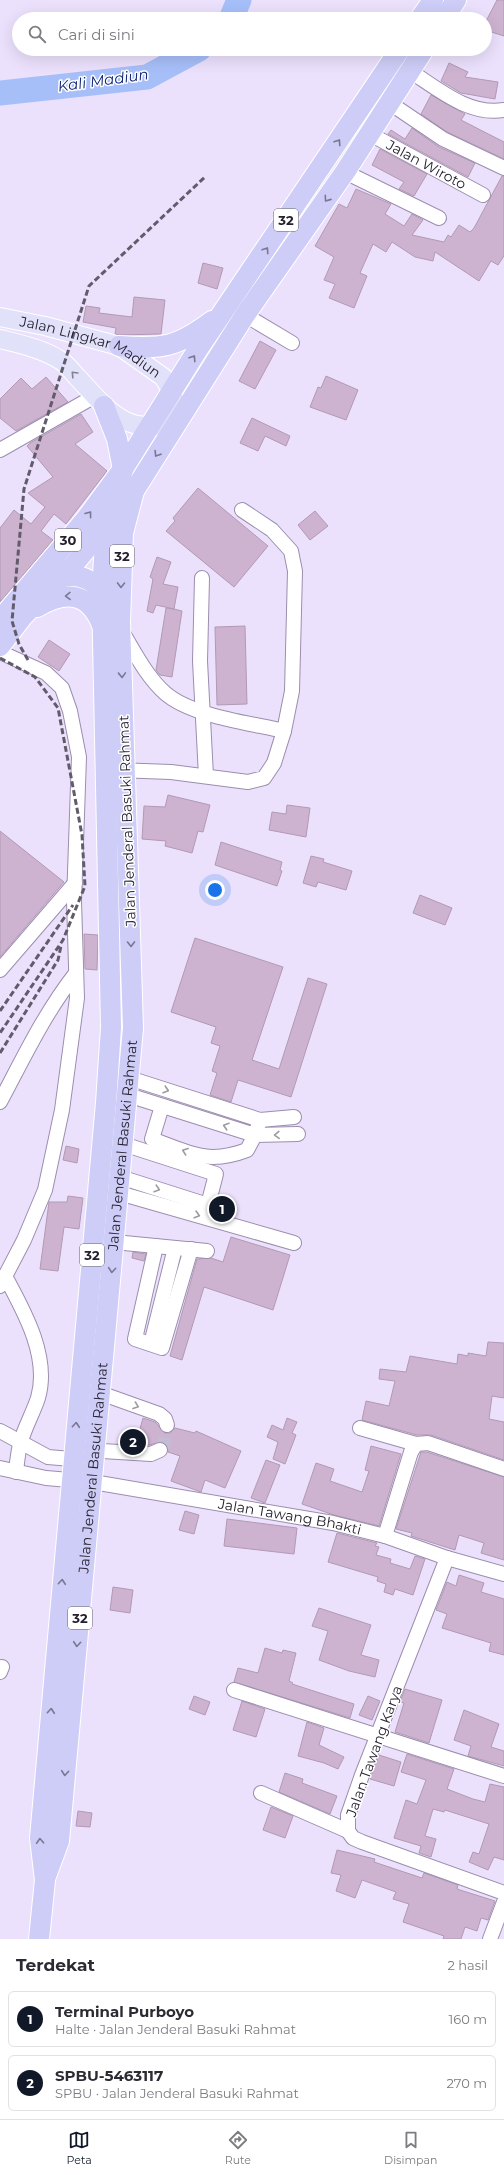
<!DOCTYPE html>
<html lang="id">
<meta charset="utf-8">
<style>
:root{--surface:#fff;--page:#f7f7f7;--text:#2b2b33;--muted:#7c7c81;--line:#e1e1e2;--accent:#111827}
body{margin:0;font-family:Montserrat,sans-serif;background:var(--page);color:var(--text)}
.you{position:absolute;left:215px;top:890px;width:14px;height:14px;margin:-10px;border:3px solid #fff;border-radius:50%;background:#1a73e8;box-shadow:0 0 0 6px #1a73e833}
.badge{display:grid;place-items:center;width:26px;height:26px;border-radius:50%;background:var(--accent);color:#fff;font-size:13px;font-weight:700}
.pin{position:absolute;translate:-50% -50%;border:2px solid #fff;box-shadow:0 1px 4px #0006}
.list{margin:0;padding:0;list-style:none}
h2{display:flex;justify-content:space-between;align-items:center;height:52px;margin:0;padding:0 16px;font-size:17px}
h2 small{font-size:13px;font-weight:400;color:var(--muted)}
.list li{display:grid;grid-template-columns:26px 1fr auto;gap:12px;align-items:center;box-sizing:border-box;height:56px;margin:0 8px 8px;padding:0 8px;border:1px solid var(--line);border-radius:6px}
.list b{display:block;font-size:15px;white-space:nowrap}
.list p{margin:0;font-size:13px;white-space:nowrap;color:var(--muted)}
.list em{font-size:13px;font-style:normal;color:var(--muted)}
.icon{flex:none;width:22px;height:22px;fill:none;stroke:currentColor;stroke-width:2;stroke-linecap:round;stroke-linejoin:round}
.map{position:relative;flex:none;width:504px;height:1939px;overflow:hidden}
.search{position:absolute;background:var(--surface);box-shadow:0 4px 16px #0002;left:12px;right:12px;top:12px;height:44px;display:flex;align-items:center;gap:10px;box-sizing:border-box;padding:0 14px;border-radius:22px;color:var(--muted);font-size:15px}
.sheet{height:180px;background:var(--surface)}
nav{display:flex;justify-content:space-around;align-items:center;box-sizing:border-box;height:56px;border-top:1px solid var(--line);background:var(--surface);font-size:11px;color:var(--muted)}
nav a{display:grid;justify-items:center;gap:2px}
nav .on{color:var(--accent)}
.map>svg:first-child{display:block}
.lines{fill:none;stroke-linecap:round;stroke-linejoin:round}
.river{stroke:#a7bff9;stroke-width:25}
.building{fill:#cdb3d0;stroke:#b299b5}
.minor-tunnel{stroke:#c4bbd4;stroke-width:14;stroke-dasharray:14 7;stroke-linecap:butt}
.minor-casing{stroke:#9b8eae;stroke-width:16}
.major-casing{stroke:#fff;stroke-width:20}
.highway-casing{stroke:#fff;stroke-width:22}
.minor{stroke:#fff;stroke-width:14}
.major{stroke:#e1e1fa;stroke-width:18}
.highway{stroke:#cdcdf7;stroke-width:20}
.rail{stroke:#615b6c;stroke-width:3;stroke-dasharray:6 3;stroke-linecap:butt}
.oneway{stroke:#7a7792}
.oneway2{stroke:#848194}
.oneway3{stroke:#9d9ba1}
.labels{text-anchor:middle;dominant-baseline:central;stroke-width:3;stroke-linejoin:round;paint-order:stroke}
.shield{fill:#fff;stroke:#67646d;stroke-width:1}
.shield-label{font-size:13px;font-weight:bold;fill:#26212e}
.street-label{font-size:14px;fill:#26212e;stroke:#fff}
.water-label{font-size:15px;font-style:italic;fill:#112574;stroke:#fff}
</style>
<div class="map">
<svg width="504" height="1939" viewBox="0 0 504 1939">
<rect width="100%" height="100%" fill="#ece1fd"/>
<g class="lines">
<path class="river" d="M231,19l8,-19
M0,93l147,-16 52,-28"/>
</g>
<path class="building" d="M497,0h7v36l-19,-6v-7z
M449,63l19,9 -3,5 33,5 -3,17 -34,-6 -20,-12z
M431,95l34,19 -4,6 43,22v17l-57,-27 -26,-18z
M412,128l27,19 36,16 -7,14 -80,-43 3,-4 14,9z
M380,149l47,25 -13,22 -15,-7 5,-7 -32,-17z
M502,176h2v80l-6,9 -7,-4 -12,20 -44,-29 -2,9 -18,-4 -23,-15 -6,10 -13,-8 -13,29 7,3 -13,32 -25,-10 6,-14 -11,-4 10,-23 -19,-11 24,-42 8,4 9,-19 35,15 -6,10 19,12 8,-12 11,6 -11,15 32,7 4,-7 3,2 8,-12 11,7 4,-4z
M203,263l20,5 -6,21 -19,-6z
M134,297l31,3 -4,34 -43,1 -3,-1 1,-6 -33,-6 3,-16 14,2 -1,5 33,4z
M260,341l16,9 -21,39 -16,-8z
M326,376l32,14 -12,30 -36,-13 8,-20 3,1z
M46,377l22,25 -52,29 -16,-13v-19l21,-21 11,11z
M81,414l12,18 -18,12 32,27 -41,53 -12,-10 -13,17 12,9 -53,62v-74l14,-18 17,14 14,-17 -17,-14 25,-16 -26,-31 3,-3z
M252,418l38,18 -4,10 -21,-10 -7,15 -18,-8z
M198,488l70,58 -34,41 -68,-56 9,-10 -2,-3z
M315,511l13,15 -18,14 -12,-15z
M157,557l14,5 -8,22 15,3 -4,22 8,2 -10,66 -12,-2 -4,-5 10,-62 8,1 -18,-4 -3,8 -6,-2 6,-32 -3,-2z
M245,626l2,78 -30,1 -2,-78z
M49,640l21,14 -11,17 -21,-14z
M168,795l42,10 -7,27 -5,-1 -6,22 -27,-7 1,-5 -24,-2 2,-33 21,1z
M287,805l23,3 -4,29 -37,-7 3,-18 14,2z
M0,831l64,51 -64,75z
M221,842l61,20 -2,8 2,1 -5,15 -62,-21z
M311,856l13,3 -1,3 29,9 -6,19 -28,-8 -2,5 -13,-4z
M420,895l32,13 -7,17 -32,-12z
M84,934l14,1 -1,35 -12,-1z
M195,938l88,29 -31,93 27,9 29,-91 19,6 -36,113 -53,-17 -7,22 -21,-7 7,-22 -5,-2 8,-25 -9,-3 5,-16 -45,-15z
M66,1146l13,3 -2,14 -14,-3z
M68,1196l15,2 -4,31 -15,-2 -6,44 -18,-2 9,-67h18z
M231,1237l59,18 -17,55 -69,-23 -22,73 -12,-4 27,-97 14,-1 12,4z
M133,1252l13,2 -2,7 -12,-3z
M488,1342l16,1v55l-12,-2 -3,23 15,3v38l-73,-25h-14l-55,-15 4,-19 23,5 6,-25 -16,-2 1,-10 26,3 4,-16 47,8 1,-10 10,2v-3l18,3z
M143,1418l12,4 10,11h5l5,-5 20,5 1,-2 45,20 -16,37 -20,-8 -4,12 -30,-11 9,-25 -12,-4v-6l-7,-4 -12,3 -13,-2z
M287,1418l10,4 -5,11 4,2 -11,29 -12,-5 5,-17 -11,-5 5,-12 11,5z
M371,1446l30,8 -22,72 -45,-11 -32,-11 14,-41 18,6 -4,12 32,11 7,-21 -4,-1z
M421,1452h6l77,25v83l-23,-7 3,-10 -25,-8 -4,15 -44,-14 1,-3 -16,-4z
M266,1460l14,5 -15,38 -14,-5z
M185,1511l14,4 -5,19 -15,-4z
M227,1519l70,9 -3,26 -70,-8z
M337,1533l40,10 -2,3 4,1 -3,8 15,4 -1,4 20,6 5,-13 10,3 -12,36 -18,-6 -2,6 -9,-3 2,-8 -9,-3 1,-4 -50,-15z
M459,1575l25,8 -3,9 23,7v56l-15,-4 2,-8 -49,-15 5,-14 -11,-4 11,-28 9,4z
M113,1587l20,3 -3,23 -20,-3z
M319,1608l52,17 -10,30 18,5 -4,17 -26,-6 -30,-11 9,-29 -16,-5z
M265,1648l17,5 1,-3 13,3 -7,28 4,2 -1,1 62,20 -4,14 -116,-36 4,-14 20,5z
M405,1689l37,11 -13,43 -34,-11 9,-29 -4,-1z
M194,1696l16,6 -5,13 -16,-6z
M368,1696l12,5 -8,19 -13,-5z
M242,1701l23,8 -9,28 -23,-7z
M464,1710l35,14 -8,23 13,4v15l-36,-10 3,-10 -17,-6z
M307,1722l17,6 -5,17 25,12 -6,12 -14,-6 -26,-7z
M407,1754l47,15 -7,20 26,10 12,3 5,-18 14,3v73l-10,-3 -6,13 -19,-8 4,-10 6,2 10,-30 -44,-14 -1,2 -11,-3 -8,27 11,3 -5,18 -12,-4 2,-7 -27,-8 12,-38 11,4 9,-24 -25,-8z
M379,1755l22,7 -7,24 -24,-7z
M285,1773l18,6 -1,4 35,13 -7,18 -51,-22z
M271,1807l22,9 -8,22 -22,-8z
M78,1811l14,2 -2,14 -14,-1z
M337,1850l38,9 -1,3 48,16 2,-5 34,12 -1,4 38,12 -7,19 -7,-2 -4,13 -12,-4 -4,12h-18l1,-3 -41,-14 6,-18 -16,-5 3,-7 -34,-12 -7,18 -19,-7 5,-16 -10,-2z"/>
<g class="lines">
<path class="minor-tunnel" d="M160,1450l4,-6 3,-19"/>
<defs>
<g id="minor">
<path d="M410,71c28,18 59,45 94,39"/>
<path d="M372,91l71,48 61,29"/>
<path id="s1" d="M370,134l113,61"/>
<path d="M345,172l94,46"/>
<path d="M245,315l47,28"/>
<path d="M0,450l95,-54"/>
<path d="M202,578l-2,83 6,115"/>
<path d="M121,630c13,21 25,46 44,63 26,23 85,30 119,38"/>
<path d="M0,652l46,21 16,15 8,23 9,46 -5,144 3,97 -15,112 -17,80 -21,50 -24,46"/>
<path d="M116,770l55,2 77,10 16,-4 10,-15 10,-32 8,-40 3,-120 -4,-20 -19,-21 -30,-20"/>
<path d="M0,970l75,-87"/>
<path d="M128,1095l127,40 5,-15 -131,-42"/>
<path d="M0,1102c24,-45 44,-88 76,-129"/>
<path d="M162,1106l-10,33c37,14 56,26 95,11l8,-15 43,-1"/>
<path d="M260,1120l34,-3"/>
<path d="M120,1177l88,28 8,-31 -93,-30"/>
<path d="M119,1193l175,50"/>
<path d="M114,1242l93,9"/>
<path d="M156,1246l-21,93 27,9 29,-99"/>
<path d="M5,1276c19,35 45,81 33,122 -5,15 -13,29 -17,43 -3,10 -4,21 -5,31"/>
<path d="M151,1344l24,-96"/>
<path d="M100,1393l59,21 6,5 2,6"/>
<path d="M360,1428l56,16"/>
<path d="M0,1431l48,26 35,3"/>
<path d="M86,1450l65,4 9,-4"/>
<path id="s2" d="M0,1468l46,10 47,4 240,41 52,13 62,22 57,16"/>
<path d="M385,1536l26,-84 5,-8 12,-1 76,26"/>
<path d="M447,1558l-85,217 -14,40v16l5,7 9,4 142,51"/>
<path d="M0,1672l2,-5"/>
<path d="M234,1690l270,86"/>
<path d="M261,1793l87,38"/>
<path d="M490,1939l14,-37"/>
</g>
<g id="major">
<path id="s3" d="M0,317l45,9 74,20 44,31 9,14 5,30c-50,17 -68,-10 -100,-44 -5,-5 -10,-13 -17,-17 -17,-11 -40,-16 -60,-21"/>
</g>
<g id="highway">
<path d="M420,19l13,-19"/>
<path d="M444,19l12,-19"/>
<path d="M119,346c43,3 57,2 93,-25"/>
<path d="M54,580c23,-10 41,-1 53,19"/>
<path d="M37,607c29,-17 52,-15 65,18"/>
<path d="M0,620l86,-101 37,-50 75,-120 202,-300"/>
<path d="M0,646l23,-30 51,-52 60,-73 111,-176 100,-143 79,-123"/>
<path id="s4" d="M46,1876l13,-35 74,-813 -13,-406 3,-89 11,-42"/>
<path d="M39,1939l6,-59 -5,-42 66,-735 5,-75 -9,-437 3,-49 18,-73 -6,-30 -13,-33"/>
</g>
</defs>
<use href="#minor" class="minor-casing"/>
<use href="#major" class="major-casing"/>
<use href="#highway" class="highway-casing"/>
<use href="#minor" class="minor"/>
<use href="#major" class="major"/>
<use href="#highway" class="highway"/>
<path class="rail" d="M0,658l35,19 23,31 24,127 3,51 -22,54 -63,93
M28,660l-9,-16 -7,-23 12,-132 65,-203 117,-110
M0,1011l73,-106
M0,1053l58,-93 3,-14"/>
</g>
<defs><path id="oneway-chevron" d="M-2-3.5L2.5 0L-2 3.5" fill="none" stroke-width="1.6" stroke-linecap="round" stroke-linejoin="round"/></defs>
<g class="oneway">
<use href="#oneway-chevron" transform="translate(338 142) rotate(-56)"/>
<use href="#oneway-chevron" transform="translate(327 199) rotate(125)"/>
<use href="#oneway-chevron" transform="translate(266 250) rotate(-56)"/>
<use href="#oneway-chevron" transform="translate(193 358) rotate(-57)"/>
<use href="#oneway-chevron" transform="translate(157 454) rotate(122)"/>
<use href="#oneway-chevron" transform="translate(89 514) rotate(-53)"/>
<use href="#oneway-chevron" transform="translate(121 585) rotate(91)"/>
<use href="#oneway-chevron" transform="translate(68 596) rotate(179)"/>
<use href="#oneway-chevron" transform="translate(122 675) rotate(88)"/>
<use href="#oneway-chevron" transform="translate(131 944) rotate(89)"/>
<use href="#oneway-chevron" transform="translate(112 1270) rotate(95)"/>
<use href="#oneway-chevron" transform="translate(76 1425) rotate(-85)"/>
<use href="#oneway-chevron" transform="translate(62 1582) rotate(-85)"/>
<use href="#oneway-chevron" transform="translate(77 1644) rotate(95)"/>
<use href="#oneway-chevron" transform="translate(51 1711) rotate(-85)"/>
<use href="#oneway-chevron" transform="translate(65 1773) rotate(95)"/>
<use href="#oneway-chevron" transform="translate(40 1841) rotate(-93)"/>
</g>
<use class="oneway2" href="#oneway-chevron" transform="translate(74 374) rotate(-134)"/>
<g class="oneway3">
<use href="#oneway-chevron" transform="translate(166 1090) rotate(18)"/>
<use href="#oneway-chevron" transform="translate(226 1126) rotate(-162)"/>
<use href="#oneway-chevron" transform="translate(277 1135) rotate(178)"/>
<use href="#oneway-chevron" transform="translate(185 1151) rotate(-160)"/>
<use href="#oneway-chevron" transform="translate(157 1189) rotate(18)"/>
<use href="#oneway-chevron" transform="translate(197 1215) rotate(16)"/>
<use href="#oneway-chevron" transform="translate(136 1406) rotate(20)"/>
</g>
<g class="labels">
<g class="shield">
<rect x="274" y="209" width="24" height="22" rx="3"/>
<rect x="55" y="529" width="26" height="22" rx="3"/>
<rect x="110" y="545" width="24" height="22" rx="3"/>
<rect x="80" y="1244" width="24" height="22" rx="3"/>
<rect x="68" y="1607" width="24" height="22" rx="3"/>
</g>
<g class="shield-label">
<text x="286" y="220">32</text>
<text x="68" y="540">30</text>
<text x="122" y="556">32</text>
<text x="92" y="1255">32</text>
<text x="80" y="1618">32</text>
</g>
<g class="street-label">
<text stroke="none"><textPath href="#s1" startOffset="64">Jalan Wiroto</textPath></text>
<text stroke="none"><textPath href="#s3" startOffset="96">Jalan Lingkar Madiun</textPath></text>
<text transform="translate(127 821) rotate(-92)">Jalan Jenderal Basuki Rahmat</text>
<text stroke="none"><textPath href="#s4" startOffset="736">Jalan Jenderal Basuki Rahmat</textPath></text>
<text stroke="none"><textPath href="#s4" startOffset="412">Jalan Jenderal Basuki Rahmat</textPath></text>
<text stroke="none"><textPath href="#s2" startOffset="294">Jalan Tawang Bhakti</textPath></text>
<text transform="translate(374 1751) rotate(-70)">Jalan Tawang Karya</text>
</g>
<g class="water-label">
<text transform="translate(103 80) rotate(-8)">Kali Madiun</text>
</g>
</g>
</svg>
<div class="you"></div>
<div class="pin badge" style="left:222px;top:1209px">1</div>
<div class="pin badge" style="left:133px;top:1442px">2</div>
<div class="search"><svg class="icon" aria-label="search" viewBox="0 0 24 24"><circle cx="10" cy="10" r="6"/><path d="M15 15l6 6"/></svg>Cari di sini</div>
</div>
<section class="sheet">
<h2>Terdekat<small>2 hasil</small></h2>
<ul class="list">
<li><span class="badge">1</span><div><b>Terminal Purboyo</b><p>Halte · Jalan Jenderal Basuki Rahmat</p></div><em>160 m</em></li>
<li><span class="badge">2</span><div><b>SPBU-5463117</b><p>SPBU · Jalan Jenderal Basuki Rahmat</p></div><em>270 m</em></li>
</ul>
</section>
<nav>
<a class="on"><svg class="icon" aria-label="map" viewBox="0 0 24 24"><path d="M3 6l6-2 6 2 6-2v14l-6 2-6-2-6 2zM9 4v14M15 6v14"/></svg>Peta</a>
<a><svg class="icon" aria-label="directions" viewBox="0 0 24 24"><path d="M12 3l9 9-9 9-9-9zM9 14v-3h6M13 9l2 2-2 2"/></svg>Rute</a>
<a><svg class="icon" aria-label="saved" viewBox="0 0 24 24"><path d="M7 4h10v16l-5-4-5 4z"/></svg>Disimpan</a>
</nav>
